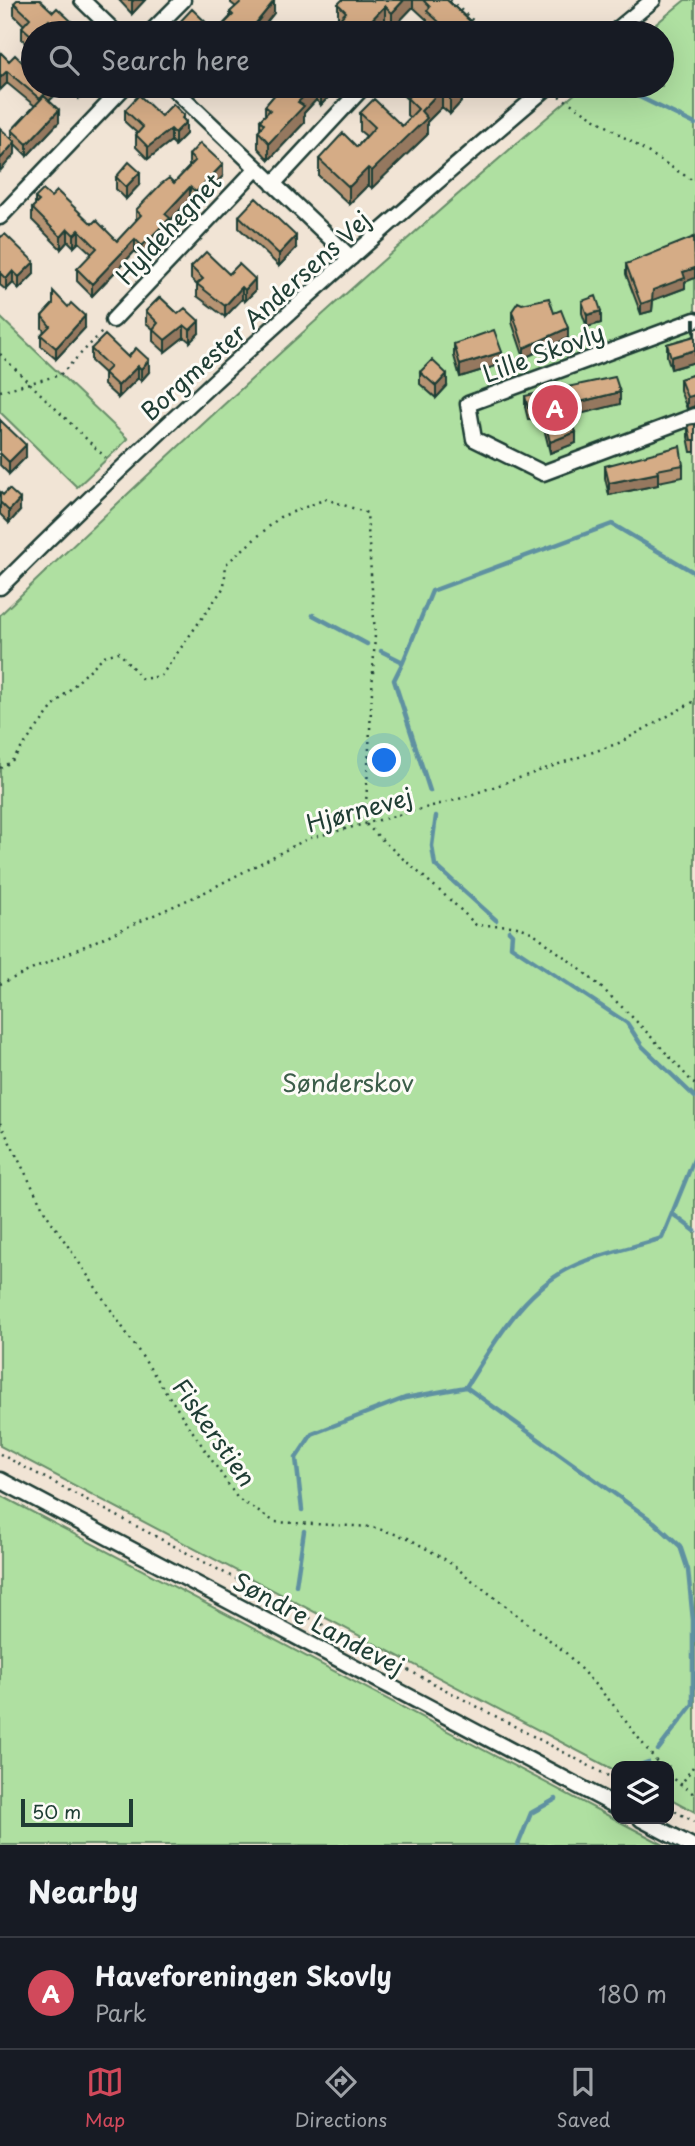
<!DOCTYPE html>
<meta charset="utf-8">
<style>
:root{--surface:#171b24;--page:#20242c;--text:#f1f3f6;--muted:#9ea1a6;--line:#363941;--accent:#d1495b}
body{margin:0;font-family:"Playpen Sans",sans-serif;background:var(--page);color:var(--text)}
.controls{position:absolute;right:21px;bottom:21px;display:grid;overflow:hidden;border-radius:14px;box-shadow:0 7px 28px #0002}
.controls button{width:63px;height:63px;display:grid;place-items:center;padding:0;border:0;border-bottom:2px solid var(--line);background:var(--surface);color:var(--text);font:35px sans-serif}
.scale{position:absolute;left:21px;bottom:18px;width:112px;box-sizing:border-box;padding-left:7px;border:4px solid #1f3d34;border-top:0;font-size:19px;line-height:24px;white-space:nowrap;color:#1f3d34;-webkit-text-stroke:5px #fdfcf7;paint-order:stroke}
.you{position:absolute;left:385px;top:761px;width:24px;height:24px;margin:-18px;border:5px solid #fff;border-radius:50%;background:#1a73e8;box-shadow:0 0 0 10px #1a73e833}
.badge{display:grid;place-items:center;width:46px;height:46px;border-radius:50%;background:var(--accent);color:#fff;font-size:23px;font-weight:700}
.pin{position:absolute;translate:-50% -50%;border:4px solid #fff;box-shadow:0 2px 7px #0006}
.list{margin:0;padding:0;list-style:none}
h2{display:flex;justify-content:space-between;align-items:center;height:91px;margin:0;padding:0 28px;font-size:30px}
h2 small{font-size:23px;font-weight:400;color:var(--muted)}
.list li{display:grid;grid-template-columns:46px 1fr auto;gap:21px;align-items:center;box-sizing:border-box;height:112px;padding:0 28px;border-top:2px solid var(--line)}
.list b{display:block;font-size:26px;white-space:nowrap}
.list p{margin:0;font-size:23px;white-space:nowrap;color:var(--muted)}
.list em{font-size:23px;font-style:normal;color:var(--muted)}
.icon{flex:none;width:38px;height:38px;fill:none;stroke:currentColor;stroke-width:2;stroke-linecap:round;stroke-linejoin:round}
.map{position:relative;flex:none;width:695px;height:1845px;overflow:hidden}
.search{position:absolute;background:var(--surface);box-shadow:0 7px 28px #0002;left:21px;right:21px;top:21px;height:77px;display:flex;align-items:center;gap:18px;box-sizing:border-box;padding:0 24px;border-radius:38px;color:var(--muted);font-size:26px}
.sheet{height:203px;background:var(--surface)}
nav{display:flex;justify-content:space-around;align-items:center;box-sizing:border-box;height:98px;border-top:2px solid var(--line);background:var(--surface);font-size:19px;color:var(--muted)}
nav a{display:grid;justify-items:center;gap:4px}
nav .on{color:var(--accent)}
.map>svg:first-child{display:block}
.green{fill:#afe0a1;stroke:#678e6a;stroke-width:2}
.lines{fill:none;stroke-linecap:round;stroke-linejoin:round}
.stream{stroke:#5f91a1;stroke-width:4.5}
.minor-casing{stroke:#1f3d34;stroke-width:19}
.path{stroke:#1f3d34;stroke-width:2.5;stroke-dasharray:2 5;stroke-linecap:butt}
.minor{stroke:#fdfcf7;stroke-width:14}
.wall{fill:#b79473;stroke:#1f3d34;stroke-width:2}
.shaded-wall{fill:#95785e;stroke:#1f3d34;stroke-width:2}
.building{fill:#d5ac86;stroke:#1f3d34;stroke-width:2}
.labels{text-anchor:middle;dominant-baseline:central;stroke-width:6;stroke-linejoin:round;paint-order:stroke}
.street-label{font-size:24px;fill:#1f3d34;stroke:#fdfcf7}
.park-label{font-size:24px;fill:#3c5e4a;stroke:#fdfcf7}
</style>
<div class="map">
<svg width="695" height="1845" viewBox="0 0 695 1845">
<rect width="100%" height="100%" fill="#f1e4d5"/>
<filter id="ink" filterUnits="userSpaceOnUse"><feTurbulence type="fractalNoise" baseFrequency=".0143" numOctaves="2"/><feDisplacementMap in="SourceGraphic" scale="14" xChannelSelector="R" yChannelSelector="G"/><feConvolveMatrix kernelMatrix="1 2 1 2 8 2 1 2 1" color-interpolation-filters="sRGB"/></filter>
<g filter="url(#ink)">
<path class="green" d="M685,0h10v1812l-26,-14v-32h-53v5l-616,-325v-831c190,-182 383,-359 584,-529h78v-53h-17z
M0,317l128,122 -51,48 -77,-75z
M0,1495l664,350h-664z"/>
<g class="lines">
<path class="stream" d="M623,89l72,35
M313,615l54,29
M381,651l22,11 29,-71 180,-67 83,49
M403,662l-9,18 36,111
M436,816l-4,30 3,19 61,55
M509,931l3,3 -1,12 116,77 15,23 53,51
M674,1215l21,16
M466,1387l188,135 26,24 8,24 5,50v84l-35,46
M302,1510l-6,-52 16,-24 93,-36 61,-11c30,-47 59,-100 112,-123 26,-11 57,-17 84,-26l33,-81
M296,1585l8,-54
M637,1766l11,-4
M518,1845l13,-32 25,-14"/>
<defs>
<path id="minor" d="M82,0l34,33
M150,33l33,-33
M613,33l40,-33
M171,86l180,172
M273,184l91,-98
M0,217l125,-131
M113,320l144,-152
M695,320l-227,84 6,35 69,34 152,-57
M0,587c175,-175 360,-341 549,-501
M0,1480l616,326
M641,1819l49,26"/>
</defs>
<use href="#minor" class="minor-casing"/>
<path class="path" d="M450,0l37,33
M414,33l15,-15
M559,96l136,86
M0,354l110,108
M0,391l60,-16 44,-45
M0,768l11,-6 44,-58 49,-48 15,-4 23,27 19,-3 63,-89 2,-23 54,-47 46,-18 41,14 8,122 -10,188c35,36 76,66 111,102 18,1 36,-2 53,6 9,4 18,13 26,19 52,37 97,87 140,135
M0,984l203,-91 104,-54 152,-40 160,-56 76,-42
M0,1123l45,89 193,287 37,23 97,5 36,11 38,22 119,92 46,50 49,64
M0,1454l616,326
M669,1775l26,20
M680,1786l15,-22
M669,1808l26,14"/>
<use href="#minor" class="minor"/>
</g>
<path class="wall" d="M119,0h26l-13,14z
M231,0h42l1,13 -16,20h-81v-8l39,7 14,-15v-5l6,-5 -5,-4z
M374,0h73l36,33h-50l-6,-6v-7l-14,-13 -21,22 -7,-7 -47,-2v-16l35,-3z
M14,3l39,9 31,21h-33l-2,-1 -16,17 -11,-10v-12l2,-2 -10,-10z
M0,52l9,9 19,7 27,18v9l-6,6 10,21 -32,34 -12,-12v10l-3,-14v-10l23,-24 -28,-23 -7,7z
M67,86h24l-12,12z
M282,86h57l-18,19 -5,-5 -12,13v10l-35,37 -11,-12v-17l2,-2v-9l5,-5v-9z
M393,86h68v16l-11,12 -8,-7 -15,15v13l-55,53 -4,-3 -19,19 -30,-28v-17l38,-12 9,-11 -6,-5v-18l42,13 8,-8 -3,-3v-16z
M125,110l59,10 2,14 -11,11 -4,-4 -23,18 -12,-12v-12l1,-2 -12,-11z
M189,155l34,21 -27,28 -6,-5 -20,22v9l-28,28 -7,-7 -43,45 -15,-15v-12l15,-15 -13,-12 -5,5 -6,-6 -7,8 -29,-29v-12l3,-3v-7l16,-1 66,44 19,-20v-11l38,-27 15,-16z
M116,177l24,7 -14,15 -10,-10z
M239,216l57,32 -17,18 -40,-38z
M0,236l34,38 -15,15 -6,-6 -7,7 -6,-5z
M626,264l59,18v6l-32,12 -1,11 -11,3 -15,-40z
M191,267l38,7 26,17 -10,10 -3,-2 -17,18 -28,-21v-11l-6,-6z
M160,297l39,36 -9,9 -6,-5 -19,15 -12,-11v-12l-7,-6v-12z
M582,301l19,22 -14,4 -5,-14z
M53,304l32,24 -29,31 -15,-13v-11l3,-4 -2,-3v-12z
M522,304l32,9 14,25 -44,20 -12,-36v-11z
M693,320h2v42l-24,7 -4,-13v-12l28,-8 -2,-4z
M454,344l48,20 -42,13 -6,-21z
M91,349l37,8 21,15 -8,9 -3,-3 -20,20 -14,-13v-12l-13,-12z
M420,372l27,14 -11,12 -16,-14z
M695,374l-8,35 -7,-19v-11z
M525,396l95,8 -51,12 7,27 -26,10 -8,-33 -14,-1 -3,-12z
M0,420l26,37 -17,17 -9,-9z
M695,424v28h-4l-3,-15v-12z
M683,465v12l-25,5v3l-49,10 -4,-17v-12z
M0,502l20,9 -11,12 -9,-9z"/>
<path class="shaded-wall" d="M134,0h11l-13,14v-12z
M404,0h9v7l-21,22v-16z
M274,1v12l-16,20h-10z
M385,6v16l-10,11h-16z
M49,20v12l-1,1h-11z
M7,71v12l-7,7v-12z
M52,86h3v9l-15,15v-11z
M79,86h12l-12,12z
M314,86h2v14l-12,13v10l-35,37v-17l29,-41z
M323,86h16l-18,19v-17z
M461,86v16l-11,12v-17z
M442,89v18l-15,15v13l-55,53v-17l49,-60z
M59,110v12l-32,34v-12z
M184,115v9l2,-2v12l-11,11v-12l7,-15z
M171,129v12l-23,18v-12z
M15,142v12l-15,17v-12z
M223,164v12l-27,28v-12z
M368,168v17l-19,19v-17z
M140,172v12l-14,15v-12z
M190,187v12l-20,22v9l-28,28v-12l23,-32z
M68,229v12l-7,8v-12z
M79,230v12l-5,5v-12z
M296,236v12l-17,18v-12z
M135,239v12l-43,45v-12z
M34,262v12l-15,15v-12z
M695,268v10l-10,4v6l-32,12 -1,11 -11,3v-10l12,-14 30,-18z
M13,271v12l-7,7v-11z
M255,279v12l-10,10v-11z
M242,287v12l-17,18v-11z
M601,311v12l-14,4v-12z
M85,316v12l-29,31v-11z
M199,321v12l-9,9v-12z
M184,325v12l-19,15v-12z
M568,328v10l-44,20v-10z
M695,350v12l-24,7v-12z
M502,352v12l-42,13v-12z
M149,360v12l-8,9v-12z
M138,366v12l-20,20v-12z
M447,374v12l-11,12v-12z
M620,392v12l-56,14v-12z
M695,395v11l-8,3v-12z
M576,432v11l-26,10v-11z
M26,445v12l-17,17v-12z
M658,473v12l-49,10v-12z
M20,499v12l-11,12v-12z"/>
<path class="building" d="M17,0h23l13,12 4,-4 27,25h-21l-14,-13 -12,13h-4v4l-11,-10 8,-9 -16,-15z
M241,0h32l1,1 -26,32h-62l-9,-8 15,-16 24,23 17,-17 -3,-3 12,-11z
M342,0h29l2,1 1,-1h30l-12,13 -7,-7 -26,27h-32l19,-21 -8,-8z
M423,0h24l36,33h-32l-24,-22 3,-4z
M0,52l9,9 6,-6 13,13 5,-5v23h19l-12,13 -33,-28 -7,7z
M282,86h32l-16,16 6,4 -35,37 -11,-12 6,-7 -4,-4 10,-10 -5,-4z
M411,86h49l-10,11 -8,-8 -21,22 6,7 -55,53 -4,-3 -19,19 -30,-28 24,-26 14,14 18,-20 -15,-14 14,-14 28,27 16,-17 -11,-11 8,-8z
M139,95l22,21 12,-12 11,11 -2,3 4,4 -11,11 -4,-4 -23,18 -12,-12 7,-8 -18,-17z
M44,96l15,14 -32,34 -15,-14z
M0,128l15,14 -15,17z
M200,143l23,21 -27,28 -6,-5 -25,27 5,4 -28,28 -7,-7 -43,45 -15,-15 20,-21 -18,-18 -5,5 -6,-6 -7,8 -29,-29 7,-7 -4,-3 8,-8 8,7 6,-6 35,33 4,-4 21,21 24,-26 -5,-5 25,-26 8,-6 5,5 21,-22 -6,-6z
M129,162l11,10 -14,15 -10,-10z
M256,198l40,38 -17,18 -40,-38z
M5,234l29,28 -15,15 -6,-6 -7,8 -6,-6v-37l1,1z
M694,237l1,31 -12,4 2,6 -32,12 -1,10 -11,4 -15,-40z
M206,252l23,22 10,-10 16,15 -10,11 -3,-3 -17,19 -28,-22 6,-5 -12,-12z
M53,291l15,16 3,-4 14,13 -29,32 -15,-13 9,-9 -8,-10 11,-12z
M596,296l5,15 -14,4 -5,-14z
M160,297l18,17 7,-6 14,13 -9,9 -6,-5 -19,15 -12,-11 5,-6 -12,-12z
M549,298l5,15 7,-3 7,18 -44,20 -12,-37 6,-9 4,2z
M494,330l8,22 -42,13 -6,-21z
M105,335l23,22 8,-9 13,12 -8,9 -3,-3 -20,20 -14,-13 6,-6 -19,-18z
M695,336v14l-24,7 -4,-13z
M432,360l15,14 -11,12 -16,-14z
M695,374v21l-8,2 -7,-18z
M615,377l5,15 -56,14 12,26 -26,10 -8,-34h-14l-3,-12z
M0,420l26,25 -17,17 -9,-9z
M695,424v16h-4l-3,-15z
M680,446l3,19 -26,5 1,3 -49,10 -4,-17z
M9,489l11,10 -11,12 -9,-9v-10l3,3z"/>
</g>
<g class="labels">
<g class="street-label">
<text transform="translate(168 228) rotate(-47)">Hyldehegnet</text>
<text transform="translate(255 315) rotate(-42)">Borgmester Andersens Vej</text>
<text transform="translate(543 352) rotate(-20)">Lille Skovly</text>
<text transform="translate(359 809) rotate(-15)">Hjørnevej</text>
<text transform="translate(215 1432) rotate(55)">Fiskerstien</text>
<text transform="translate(319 1623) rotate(28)">Søndre Landevej</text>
</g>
<g class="park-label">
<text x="348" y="1082">Sønderskov</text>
</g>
</g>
</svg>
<div class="controls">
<button><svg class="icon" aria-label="layers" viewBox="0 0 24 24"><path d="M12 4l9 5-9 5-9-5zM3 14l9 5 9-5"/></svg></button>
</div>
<div class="scale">50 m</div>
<div class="you"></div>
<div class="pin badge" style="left:555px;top:408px">A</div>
<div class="search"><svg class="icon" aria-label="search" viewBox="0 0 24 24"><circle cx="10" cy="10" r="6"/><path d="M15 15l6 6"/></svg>Search here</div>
</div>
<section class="sheet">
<h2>Nearby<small></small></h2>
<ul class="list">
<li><span class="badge">A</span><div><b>Haveforeningen Skovly</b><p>Park</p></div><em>180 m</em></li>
</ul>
</section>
<nav>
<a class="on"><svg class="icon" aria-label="map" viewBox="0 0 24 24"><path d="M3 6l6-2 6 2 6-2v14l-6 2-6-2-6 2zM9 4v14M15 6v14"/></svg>Map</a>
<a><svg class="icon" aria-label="directions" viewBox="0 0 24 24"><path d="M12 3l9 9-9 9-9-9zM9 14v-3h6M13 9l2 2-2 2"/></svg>Directions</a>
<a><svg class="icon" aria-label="saved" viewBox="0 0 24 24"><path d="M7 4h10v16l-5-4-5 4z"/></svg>Saved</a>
</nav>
